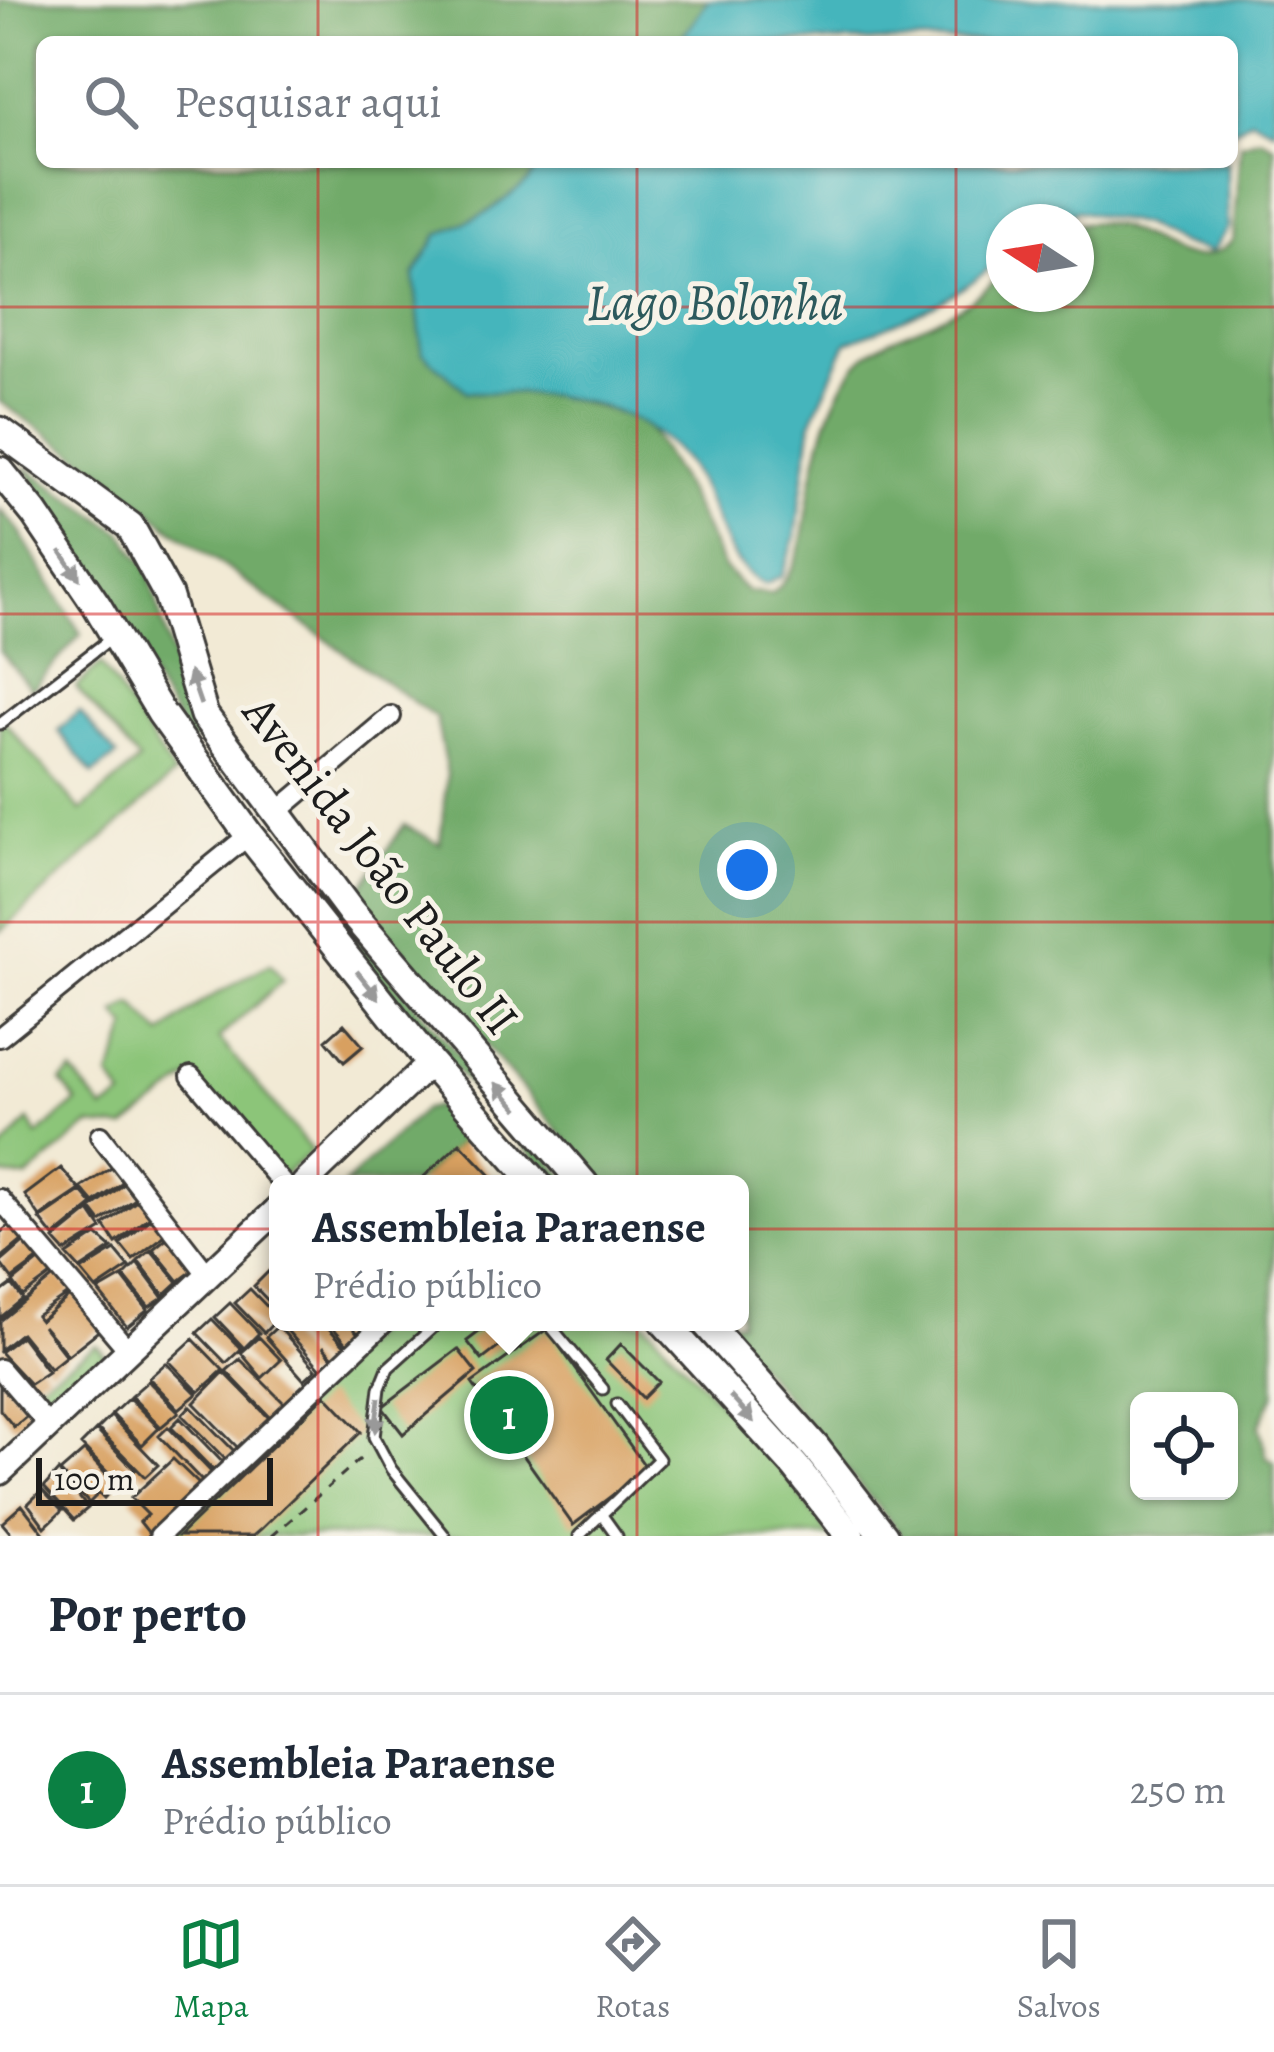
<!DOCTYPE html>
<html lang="pt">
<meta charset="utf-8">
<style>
:root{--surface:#fff;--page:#f6f6f7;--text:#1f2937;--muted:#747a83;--line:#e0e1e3;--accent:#0b8043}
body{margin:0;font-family:Alegreya,serif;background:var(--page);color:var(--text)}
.controls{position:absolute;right:36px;bottom:36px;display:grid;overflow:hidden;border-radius:18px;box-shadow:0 3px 9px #0004}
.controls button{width:108px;height:108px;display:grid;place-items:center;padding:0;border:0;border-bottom:3px solid var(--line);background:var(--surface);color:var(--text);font:60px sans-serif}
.compass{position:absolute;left:986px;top:204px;width:108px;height:108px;border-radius:50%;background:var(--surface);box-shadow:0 3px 9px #0004;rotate:282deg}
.scale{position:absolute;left:36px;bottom:30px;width:237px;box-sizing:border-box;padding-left:12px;border:6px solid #1c1c1c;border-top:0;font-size:33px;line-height:42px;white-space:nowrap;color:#1c1c1c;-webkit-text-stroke:9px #f7f3e8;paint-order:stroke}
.you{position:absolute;left:747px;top:870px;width:42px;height:42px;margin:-30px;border:9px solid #fff;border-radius:50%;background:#1a73e8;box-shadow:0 0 0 18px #1a73e833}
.badge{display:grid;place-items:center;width:78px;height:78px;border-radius:50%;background:var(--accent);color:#fff;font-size:39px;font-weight:700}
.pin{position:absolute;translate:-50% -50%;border:6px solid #fff;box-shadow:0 3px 12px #0006}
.popup{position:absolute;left:269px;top:1175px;width:480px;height:156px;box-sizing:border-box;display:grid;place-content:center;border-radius:18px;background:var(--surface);filter:drop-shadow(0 3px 9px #0005);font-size:39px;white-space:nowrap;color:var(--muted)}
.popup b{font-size:45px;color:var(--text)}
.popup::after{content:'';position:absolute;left:50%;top:100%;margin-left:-24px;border:24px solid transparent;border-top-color:var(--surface)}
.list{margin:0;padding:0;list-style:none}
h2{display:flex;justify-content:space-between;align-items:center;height:156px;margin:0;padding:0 48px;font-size:51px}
h2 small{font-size:39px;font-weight:400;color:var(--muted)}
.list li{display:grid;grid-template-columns:78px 1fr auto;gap:36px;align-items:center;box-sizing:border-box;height:192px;padding:0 48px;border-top:3px solid var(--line)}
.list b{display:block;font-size:45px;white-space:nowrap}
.list p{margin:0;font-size:39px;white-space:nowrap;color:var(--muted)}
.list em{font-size:39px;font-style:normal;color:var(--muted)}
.icon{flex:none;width:66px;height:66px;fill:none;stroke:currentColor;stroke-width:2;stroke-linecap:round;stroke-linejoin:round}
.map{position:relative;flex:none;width:1274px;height:1536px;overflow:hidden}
.search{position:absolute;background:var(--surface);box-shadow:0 3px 9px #0004;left:36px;right:36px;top:36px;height:132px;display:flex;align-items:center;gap:30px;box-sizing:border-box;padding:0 42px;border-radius:18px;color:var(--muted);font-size:45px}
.sheet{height:348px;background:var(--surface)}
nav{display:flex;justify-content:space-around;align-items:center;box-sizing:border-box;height:168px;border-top:3px solid var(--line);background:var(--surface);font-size:33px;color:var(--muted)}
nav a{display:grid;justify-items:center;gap:6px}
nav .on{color:var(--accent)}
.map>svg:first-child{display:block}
.green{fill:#8cc579;stroke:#54704a;stroke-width:3}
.forest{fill:#71aa69;stroke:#466342;stroke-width:3;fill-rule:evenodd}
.water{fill:#45b5bc;stroke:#30686c;stroke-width:3}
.building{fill:#d8a061}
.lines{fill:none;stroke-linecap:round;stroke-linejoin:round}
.service-casing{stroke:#3c3b38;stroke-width:15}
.minor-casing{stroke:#3c3b38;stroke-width:24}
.secondary-casing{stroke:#3c3b38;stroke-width:30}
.primary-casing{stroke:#3c3b38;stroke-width:33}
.path{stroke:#3c3b38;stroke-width:3;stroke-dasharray:9 9;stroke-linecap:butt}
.service{stroke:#fff;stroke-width:9}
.minor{stroke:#fff;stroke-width:18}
.secondary{stroke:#fff;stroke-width:24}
.primary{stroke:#fff;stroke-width:27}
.oneway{fill:#999}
.grid{fill:none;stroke:#d62828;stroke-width:3;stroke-opacity:0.55}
.labels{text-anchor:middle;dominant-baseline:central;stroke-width:10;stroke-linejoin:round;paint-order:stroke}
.street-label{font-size:48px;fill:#1c1c1c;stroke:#f7f3e8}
.water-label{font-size:51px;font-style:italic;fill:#2c595c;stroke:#f7f3e8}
</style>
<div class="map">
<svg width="1274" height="1536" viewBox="0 0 1274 1536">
<rect width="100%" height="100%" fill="#f7f3e8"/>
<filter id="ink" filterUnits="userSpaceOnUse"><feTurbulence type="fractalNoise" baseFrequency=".00833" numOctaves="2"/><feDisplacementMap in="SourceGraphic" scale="24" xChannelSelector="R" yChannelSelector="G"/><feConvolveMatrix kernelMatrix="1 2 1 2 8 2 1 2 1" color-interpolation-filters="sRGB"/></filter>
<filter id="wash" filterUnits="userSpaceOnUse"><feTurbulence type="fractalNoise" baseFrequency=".004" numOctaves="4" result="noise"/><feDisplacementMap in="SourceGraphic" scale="48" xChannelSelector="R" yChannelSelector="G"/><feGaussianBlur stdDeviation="2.7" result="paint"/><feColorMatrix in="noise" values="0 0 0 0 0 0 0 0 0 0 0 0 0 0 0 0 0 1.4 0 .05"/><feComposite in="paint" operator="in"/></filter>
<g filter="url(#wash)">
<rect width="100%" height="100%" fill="#f2ead5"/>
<path class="green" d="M101,664l73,111 -174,157v-208l4,-3 77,90 58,-50 -63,-74z
M270,964l13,16 -64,58 93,113 -33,28 -88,-102 -66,51 -36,-3 -62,53 -27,-3v-23l29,-32 8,16 40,-34 -16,-20 11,-10 32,38 19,-13 -13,-20 18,-49 -12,-14 17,-10 29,31 40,-33z
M385,1322h260l141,153 44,61h-671z
M96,1345l12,13 -56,51 -19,-22z"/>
<path class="forest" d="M0,0h708l-29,42h-637v120h499l-13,21 -40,29 -50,23 -24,40 53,117h78l99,28 43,72 37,76 23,23 25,3c35,-29 32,-76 41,-118 7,-37 17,-72 38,-104 19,-30 55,-38 85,-52 25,-12 49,-29 68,-48v22h72v-69c59,-19 104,66 157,15l7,-96 21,-6 13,8v1249l-15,31 8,32 7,4v74h-372l-180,-214h18v-138h-136l-248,-289 48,-70 36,19 7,-70 -11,-56 -264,-189 -67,-56 -105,-71zM1139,1401h90v90h-90z
M24,466l99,67 25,37 35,128 21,37 -14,8z
M0,509l18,20 63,105 -49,56 -32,-39z
M333,923l12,1 227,260h-14l-5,-6 -163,-181z
M436,1106l30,32 -51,46h-70l79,-75z"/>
<path class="water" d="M708,0h566v130l-23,-11 -19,13v-90h-553z
M541,162h686l1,66 -17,24 -31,-8 -37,-19 -66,-14 -24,11h-49v33c-44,44 -100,65 -157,87l-35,78 -16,116 -14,40 -17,9c-43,-22 -46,-68 -68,-106 -47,-82 -146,-87 -230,-87l-45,-40 -8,-77 24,-40 50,-23 39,-29z
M79,711l38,45 -24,18 -35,-43z"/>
<g id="blocks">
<path class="building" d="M344,1024l19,22 -19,16 -18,-22z
M460,1143l39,41h-83z
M116,1165l11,15 -33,23 -13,-15z
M61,1168l19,22 -40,27 -15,-22z
M128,1181l12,15 -39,26 -10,-13z
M81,1191l12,14 -39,32 -14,-18z
M142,1197l13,16 -39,30 -12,-18z
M90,1211l12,18 -37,23 -11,-12z
M156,1215l12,18 -35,27 -13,-16z
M14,1221l14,15 -28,23v-26z
M97,1235l15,13 -32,21 -13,-14z
M169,1236l26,33 -16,12 -26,-32z
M29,1238l14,18 -31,23 -12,-16z
M115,1250l14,17 -33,22 -15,-18z
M151,1250l27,32 -14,13 -26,-34z
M44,1257l11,15 -32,24 -10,-14z
M137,1263l26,35 -14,9 -25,-31z
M269,1271l9,10v30l-24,-25z
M57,1274l15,17 -36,25 4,5 34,-29 27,37 -33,26 -25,-29 23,30 -16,13 -29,-36 -21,17v-29z
M122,1277l26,33 -21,17 -29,-36z
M12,1284l11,15 -23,19v-25z
M250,1289l28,29 -14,15 -29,-30z
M230,1303l29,30 -15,15 -29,-31z
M212,1319l29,30 -15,14 -29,-30z
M288,1322h35l25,27 -12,11 -13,-14 10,13 -12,10 -38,-43z
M328,1322h20l13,15 -11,10z
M492,1322h23l6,8 -39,30 -15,-19z
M278,1326l38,43 -12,11 -38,-43z
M547,1329l100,140 -74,56 -101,-142z
M21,1336l27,36 -18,12 -30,-32z
M259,1337l22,23 -19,18 -21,-25z
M193,1339l30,31 -24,22 -30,-31z
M621,1344l38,38 -16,16 -37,-38z
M458,1349l18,23 -73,62 -21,-27z
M240,1359l46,46 -13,15 -47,-49z
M166,1363l31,31 -18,15 -30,-31z
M224,1372l46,47 -31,30 -45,-46z
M0,1375l31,38 -17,14 -14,-17z
M148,1381l31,31 -18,15 -30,-31z
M326,1395l35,37 -100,97 -8,7h-74z
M129,1398l30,30 -17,17 -30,-31z
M190,1406l46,47 -9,8 -45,-46z
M111,1416l47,49 -13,12 -47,-48z
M180,1418l45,47 -9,8 -45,-46z
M168,1427l45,47 -9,9 -45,-47z
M96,1430l39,40 -16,14 -38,-39z
M84,1451l32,34 -12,13 -5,-5 -10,10 -29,-31z
M173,1459l28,27 -50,50 -11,-14 8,-7 -17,-17z
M58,1471l30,37 -14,12 -30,-33z
M42,1490l20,21 -17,16 -17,-23z
M22,1505l24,31h-33l-11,-13z"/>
</g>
</g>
<g filter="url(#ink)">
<use href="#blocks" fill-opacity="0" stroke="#3c3b38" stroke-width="3"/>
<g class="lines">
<defs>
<path id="service" d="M0,724l110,-85
M439,1322l-51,46 -8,20 -6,49 17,32 54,67
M547,1322l56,67
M602,1515l15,21
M579,1536l80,-77 -42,-55"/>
<path id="minor" d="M276,813l115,-97
M0,1037l249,-202
M191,1076l92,108
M100,1136l108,139
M0,1199l129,152
M0,1369l49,57
M159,1536l226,-214"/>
<path id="secondary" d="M304,1184l126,-121
M0,1472l278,-263"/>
<path id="primary" d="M0,431l130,95 38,69 36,120 147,197 233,272
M0,471l35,43 61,90 65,109 88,122 181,228 107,121
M664,1322l131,144 55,70
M705,1322l111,126 68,88"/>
</defs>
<use href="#service" class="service-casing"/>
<use href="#minor" class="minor-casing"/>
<use href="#secondary" class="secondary-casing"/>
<use href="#primary" class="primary-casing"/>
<path class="path" d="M272,1536l94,-82"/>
<use href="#service" class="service"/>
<use href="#minor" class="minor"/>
<use href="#secondary" class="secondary"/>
<use href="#primary" class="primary"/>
</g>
<defs><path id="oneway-solid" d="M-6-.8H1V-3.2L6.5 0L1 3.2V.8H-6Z" transform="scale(3)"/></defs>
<g class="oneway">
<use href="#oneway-solid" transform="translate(70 565) rotate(56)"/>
<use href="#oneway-solid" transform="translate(195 688) rotate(-109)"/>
<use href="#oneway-solid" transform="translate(368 985) rotate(51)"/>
<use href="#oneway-solid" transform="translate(507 1096) rotate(-131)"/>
<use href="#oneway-solid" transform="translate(742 1409) rotate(48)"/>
<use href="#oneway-solid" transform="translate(377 1415) rotate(97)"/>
</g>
</g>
<path class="grid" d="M318,0v42M637,0v42M956,0v42M318,162v1374M637,162v1374M956,162v1374M0,307h1274M0,614h1274M0,922h1274M0,1229h1274"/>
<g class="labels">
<g class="street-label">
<text transform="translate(381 865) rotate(52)">Avenida João Paulo II</text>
</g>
<g class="water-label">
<text x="715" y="302">Lago Bolonha</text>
</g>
</g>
</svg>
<div class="controls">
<button><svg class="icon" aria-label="locate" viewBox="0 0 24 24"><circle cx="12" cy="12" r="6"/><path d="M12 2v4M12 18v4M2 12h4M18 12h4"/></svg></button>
</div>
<svg class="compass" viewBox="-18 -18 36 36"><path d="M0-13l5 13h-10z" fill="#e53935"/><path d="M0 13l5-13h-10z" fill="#747a83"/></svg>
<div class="scale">100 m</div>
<div class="you"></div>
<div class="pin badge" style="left:509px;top:1415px">1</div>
<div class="popup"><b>Assembleia Paraense</b>Prédio público</div>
<div class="search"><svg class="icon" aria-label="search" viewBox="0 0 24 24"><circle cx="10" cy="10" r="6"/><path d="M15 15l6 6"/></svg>Pesquisar aqui</div>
</div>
<section class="sheet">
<h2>Por perto<small></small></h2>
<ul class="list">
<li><span class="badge">1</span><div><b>Assembleia Paraense</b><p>Prédio público</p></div><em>250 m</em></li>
</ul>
</section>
<nav>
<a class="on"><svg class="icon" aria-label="map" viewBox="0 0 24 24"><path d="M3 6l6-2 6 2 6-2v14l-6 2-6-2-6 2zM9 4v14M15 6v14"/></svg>Mapa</a>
<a><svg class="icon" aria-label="directions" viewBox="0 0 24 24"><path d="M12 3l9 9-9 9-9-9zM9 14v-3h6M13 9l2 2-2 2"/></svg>Rotas</a>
<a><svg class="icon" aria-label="saved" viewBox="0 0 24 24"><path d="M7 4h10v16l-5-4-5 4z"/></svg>Salvos</a>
</nav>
